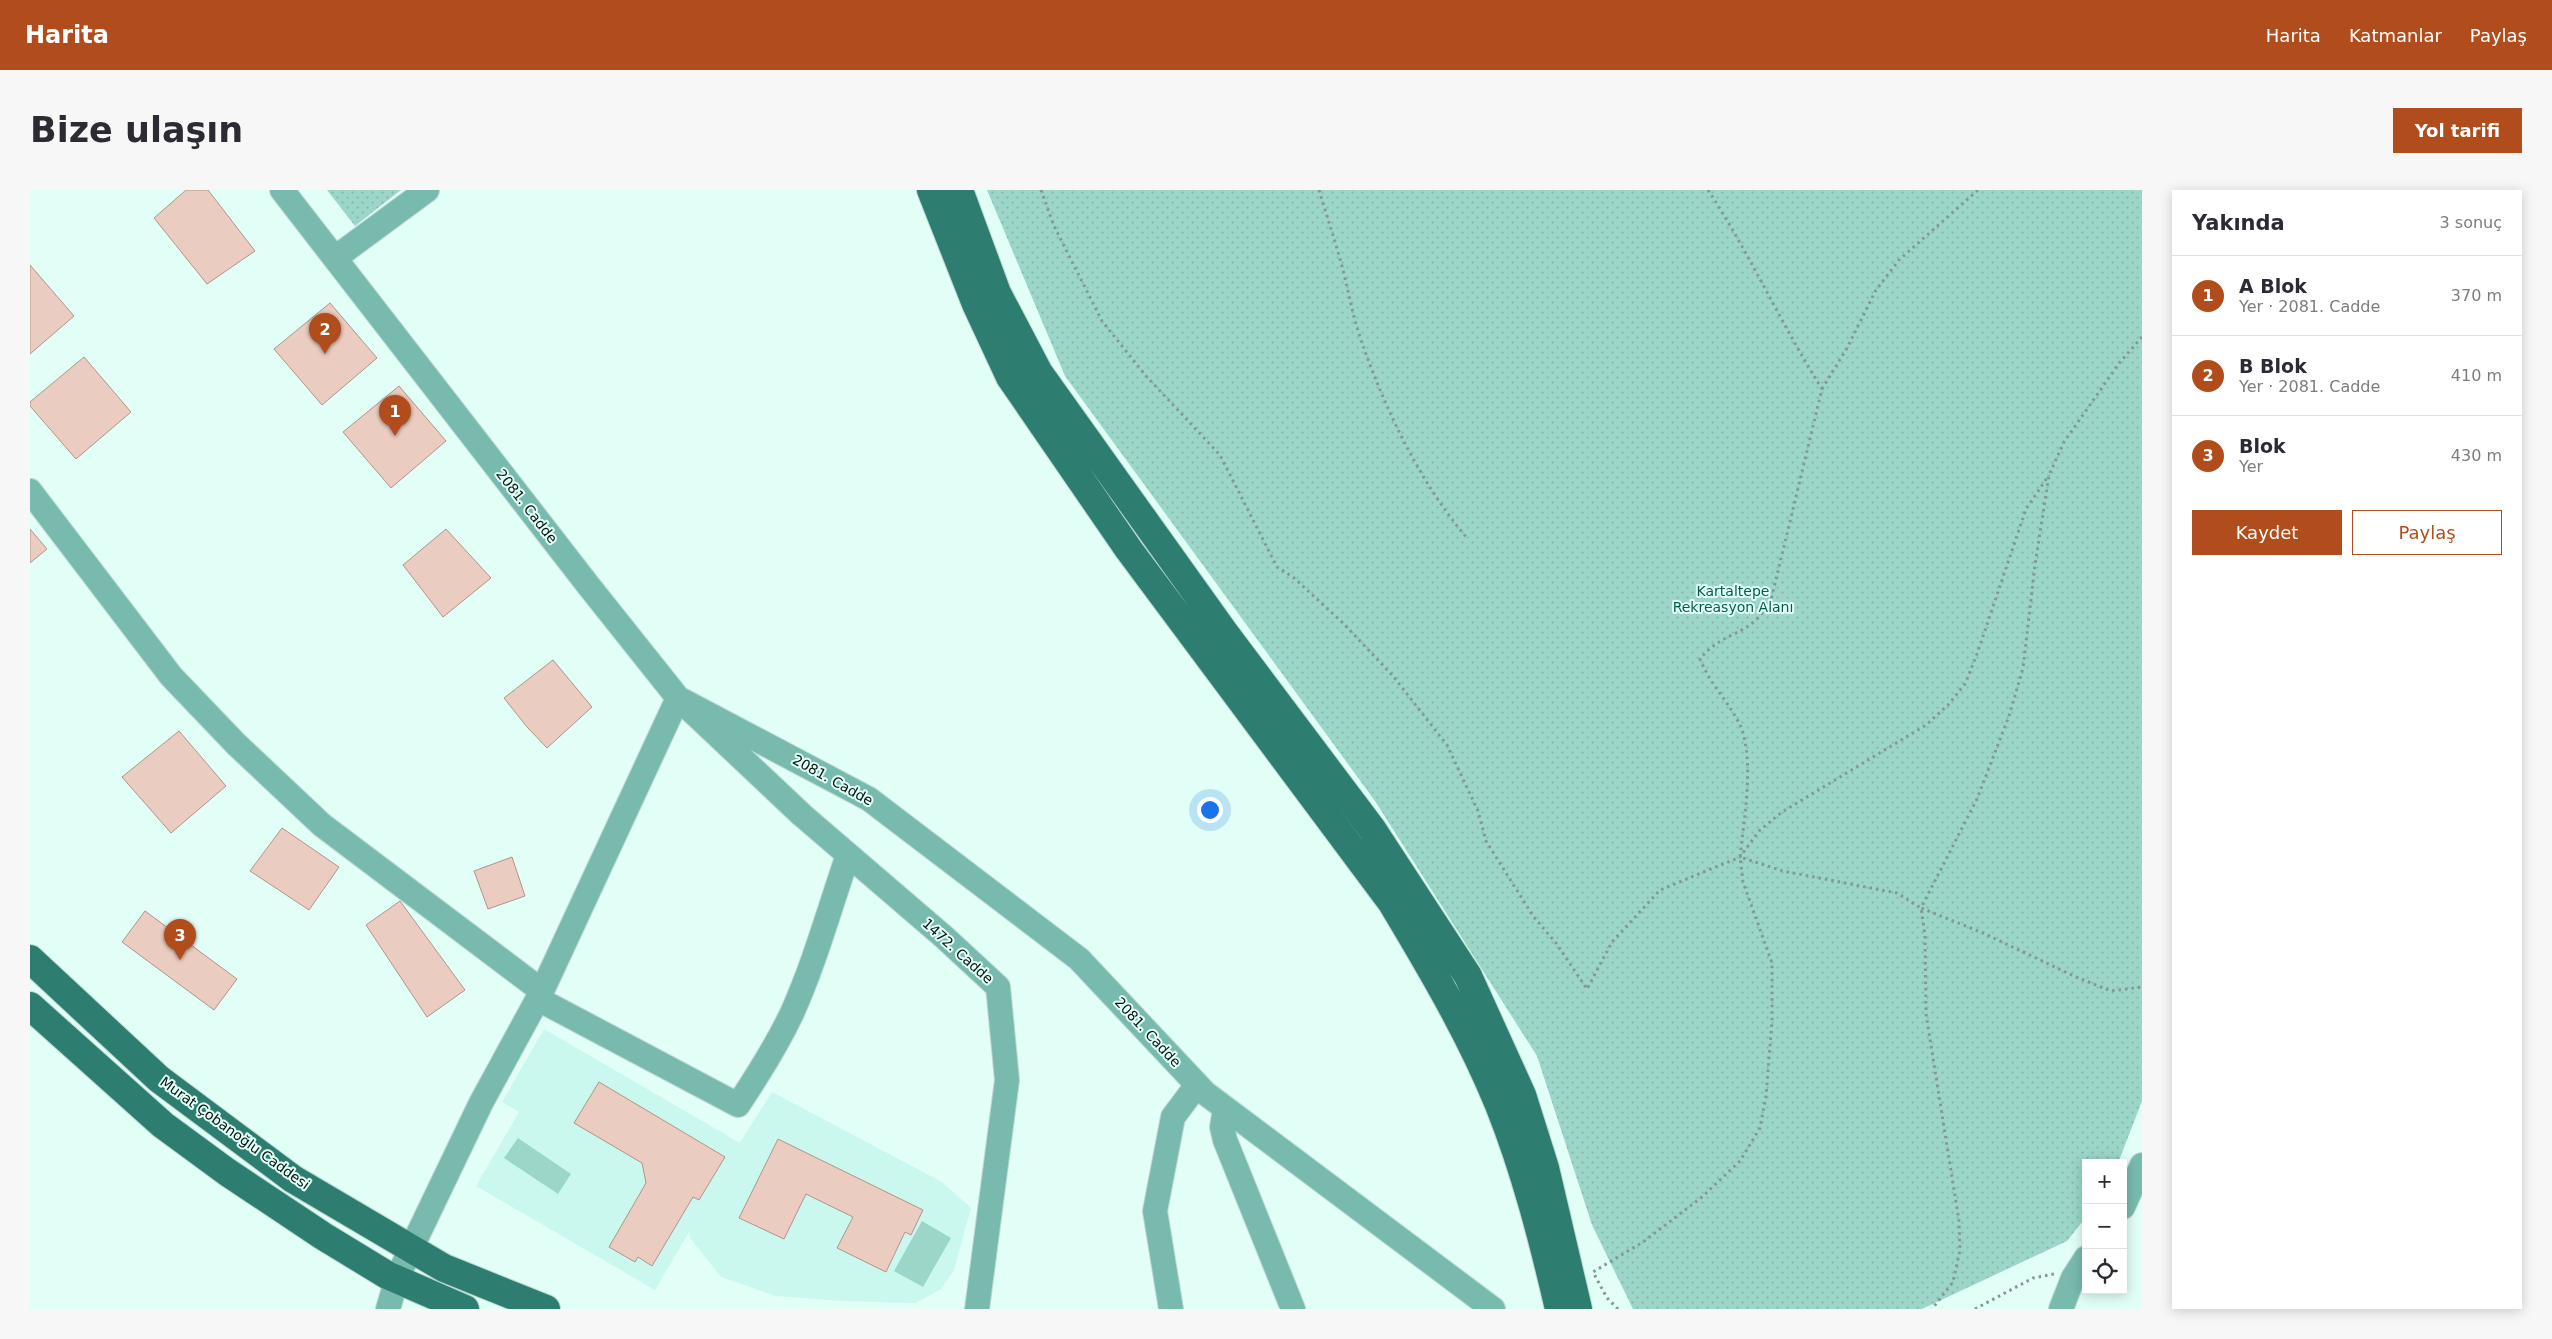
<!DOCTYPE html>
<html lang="tr">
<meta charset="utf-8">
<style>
:root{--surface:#fff;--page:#f7f7f7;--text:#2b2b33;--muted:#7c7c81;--line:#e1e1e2;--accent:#b14d1c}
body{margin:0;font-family:"DejaVu Sans",sans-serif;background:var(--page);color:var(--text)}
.controls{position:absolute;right:15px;bottom:15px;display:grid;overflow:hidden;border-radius:0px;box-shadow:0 2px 12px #0003}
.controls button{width:45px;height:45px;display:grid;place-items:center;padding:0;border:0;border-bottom:1px solid var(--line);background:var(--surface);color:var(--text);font:25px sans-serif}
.you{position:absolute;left:1179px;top:619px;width:18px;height:18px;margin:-12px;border:4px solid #fff;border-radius:50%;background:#1a73e8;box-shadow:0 0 0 8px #1a73e833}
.badge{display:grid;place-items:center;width:32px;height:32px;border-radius:50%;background:var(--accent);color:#fff;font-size:16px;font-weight:700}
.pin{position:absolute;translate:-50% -41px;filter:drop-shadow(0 1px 2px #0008)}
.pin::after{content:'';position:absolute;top:26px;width:18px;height:15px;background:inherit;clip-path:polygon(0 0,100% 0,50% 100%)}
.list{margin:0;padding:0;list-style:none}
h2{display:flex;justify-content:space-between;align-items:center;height:65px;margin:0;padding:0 20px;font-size:21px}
h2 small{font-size:16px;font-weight:400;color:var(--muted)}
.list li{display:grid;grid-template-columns:32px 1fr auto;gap:15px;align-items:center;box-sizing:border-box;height:80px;padding:0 20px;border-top:1px solid var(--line)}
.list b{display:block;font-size:19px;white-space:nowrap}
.list p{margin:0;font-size:16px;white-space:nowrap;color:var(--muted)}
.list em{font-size:16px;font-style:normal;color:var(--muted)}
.actions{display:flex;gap:10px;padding:15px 20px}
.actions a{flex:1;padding:11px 0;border:1px solid var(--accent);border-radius:0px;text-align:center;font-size:18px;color:var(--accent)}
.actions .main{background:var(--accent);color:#fff}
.icon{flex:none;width:28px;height:28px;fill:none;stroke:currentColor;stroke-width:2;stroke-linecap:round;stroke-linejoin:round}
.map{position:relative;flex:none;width:2112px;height:1119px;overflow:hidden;border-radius:0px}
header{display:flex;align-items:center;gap:30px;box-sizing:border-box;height:70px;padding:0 25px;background:var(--accent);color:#fff}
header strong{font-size:24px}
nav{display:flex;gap:28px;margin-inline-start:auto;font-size:18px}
.intro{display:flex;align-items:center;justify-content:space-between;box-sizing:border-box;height:120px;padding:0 30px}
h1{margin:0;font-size:35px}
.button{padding:12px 22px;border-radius:0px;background:var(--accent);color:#fff;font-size:18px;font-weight:700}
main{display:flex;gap:30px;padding:0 30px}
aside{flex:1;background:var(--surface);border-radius:0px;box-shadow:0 2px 12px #0003}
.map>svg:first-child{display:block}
.built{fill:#caf8ee}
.park{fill:url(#park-dots)}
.garden{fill:#9cd6c9}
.building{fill:#ebccc0;stroke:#b19488}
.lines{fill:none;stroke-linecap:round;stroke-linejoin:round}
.minor-casing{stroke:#bed9d2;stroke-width:26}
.major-casing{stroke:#bed9d2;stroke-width:30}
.path{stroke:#829893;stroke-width:3;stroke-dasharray:2.5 4;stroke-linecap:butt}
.minor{stroke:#78bbae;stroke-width:24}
.major{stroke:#2d7e70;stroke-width:28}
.labels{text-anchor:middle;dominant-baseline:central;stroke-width:4;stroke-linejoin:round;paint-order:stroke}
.street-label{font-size:14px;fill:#071411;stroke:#e1fef7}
.park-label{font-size:14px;fill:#025d51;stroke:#e1fef7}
</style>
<header>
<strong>Harita</strong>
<nav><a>Harita</a><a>Katmanlar</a><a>Paylaş</a></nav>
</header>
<div class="intro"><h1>Bize ulaşın</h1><a class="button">Yol tarifi</a></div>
<main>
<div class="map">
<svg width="2112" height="1119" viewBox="0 0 2112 1119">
<defs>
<pattern id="park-dots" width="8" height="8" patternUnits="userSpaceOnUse" patternTransform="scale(1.25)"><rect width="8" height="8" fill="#9cd6c9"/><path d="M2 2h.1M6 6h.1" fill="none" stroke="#85b7ac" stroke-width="1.8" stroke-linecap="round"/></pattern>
</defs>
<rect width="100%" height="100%" fill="#e1fef7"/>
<path class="built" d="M514,839l196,114 32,-51 170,90 29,26 -17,62 -13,19 -25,14 -74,-2 -66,-5 -55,-19 -31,-39 -1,-6 -34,58 -179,-104 43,-74 -17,-10z"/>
<path class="park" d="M297,0h74l-46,36z
M957,0h1155v911l-24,62h-32v54l-19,24 -145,68h-289l-41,-84 -55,-169 -162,-255 -310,-425z"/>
<path class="garden" d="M488,948l53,36 -13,20 -54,-36z
M892,1031l29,17 -28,49 -29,-16z"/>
<path class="building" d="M156,0h22l47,61 -48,33 -53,-66z
M0,75l44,51 -44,38z
M300,113l47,55 -55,47 -48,-56z
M54,167l47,55 -55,47 -46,-53v-4z
M369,196l47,55 -55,47 -48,-56z
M0,339l17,20 -17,14z
M416,339l45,49 -48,39 -40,-52z
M523,470l39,47 -45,41 -20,-21 -23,-29z
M149,541l47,55 -55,47 -49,-56z
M252,638l57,39 -30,43 -59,-39z
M482,667l13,39 -37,13 -14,-38z
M370,711l65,89 -38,27 -61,-92z
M115,721l92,68 -23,31 -92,-68z
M569,892l126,75 -26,43 -6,-3 -41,69 -14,-9 -3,5 -26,-15 37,-64 -4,-20 -68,-40z
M748,949l145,71 -12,25 -6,-3 -19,40 -49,-24 16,-31 -47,-23 -22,45 -45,-21z"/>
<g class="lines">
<defs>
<path id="minor" d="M252,0l306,395 90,113 191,101 210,160 126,134 288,216
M305,68l92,-68
M0,301l141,185 65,68 86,81 220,166
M508,809l200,106c20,-30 39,-60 54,-92 23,-51 38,-106 56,-158
M1195,919l-3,18 3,13 68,169
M2093,1017l19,-42
M358,1119l9,-31 84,-175 61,-112 136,-293 124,117 142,122 54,50 9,93 -30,229
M1141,1119l-16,-98 18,-94 24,-32
M2031,1119l12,-31 13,-20"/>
<path id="major" d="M901,0l45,114 34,73 119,173 263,353c39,65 78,131 107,202 26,65 44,135 60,204
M929,0l38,103 42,80 185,259 148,197 96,147 54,119 23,73 33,141
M0,769l129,120 134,100 151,89 102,41
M0,816l133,119 64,47 96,64 64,39 78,34"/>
</defs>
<use href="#minor" class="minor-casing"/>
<use href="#major" class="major-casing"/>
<path class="path" d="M1011,0l13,36 48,95 44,55 74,79 57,112 16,10 50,46 50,53 54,69 31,66 8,30 47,75 23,27 31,46 25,-47 48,-52 80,-33 19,-26 23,-19 144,-87 22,-20 17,-21 12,-30 49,-145 23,-34
M1289,0c8,27 17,53 24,80 6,24 10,47 18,70 24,69 59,143 106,198
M1678,0c42,64 73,134 114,199l-50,207c-19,43 -46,31 -72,63 9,23 26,40 38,62 18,33 6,98 2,136l43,14 114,22 24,15 4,27 1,79 33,207 1,29 -7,32 -21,27
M2112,147l-22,25 -56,80 -15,33 -14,90 -12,103 -14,48 -32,83 -56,109 62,25 93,44 35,14 31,-4
M1792,199l25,-41 29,-58 23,-30 79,-70
M1588,1119l-11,-11 -14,-26 50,-30 59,-45 38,-36 20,-33 6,-32 6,-75v-58l-29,-81 -3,-25
M1945,1119l58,-31 21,-4"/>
<use href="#minor" class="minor"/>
<use href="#major" class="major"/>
</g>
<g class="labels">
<g class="street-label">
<text transform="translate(497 316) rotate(52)">2081. Cadde</text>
<text transform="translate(803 590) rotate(29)">2081. Cadde</text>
<text transform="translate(928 761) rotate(42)">1472. Cadde</text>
<text transform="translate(1118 842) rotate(47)">2081. Cadde</text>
<text transform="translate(205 943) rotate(36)">Murat Çobanoğlu Caddesi</text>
</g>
<g class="park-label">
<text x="1703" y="401">Kartaltepe<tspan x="1703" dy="16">Rekreasyon Alanı</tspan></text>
</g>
</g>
</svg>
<div class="controls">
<button>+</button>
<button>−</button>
<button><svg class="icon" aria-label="locate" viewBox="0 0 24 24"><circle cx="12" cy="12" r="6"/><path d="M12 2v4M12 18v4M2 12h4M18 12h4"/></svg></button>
</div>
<div class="you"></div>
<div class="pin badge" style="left:365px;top:246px">1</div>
<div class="pin badge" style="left:295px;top:164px">2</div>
<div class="pin badge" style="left:150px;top:770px">3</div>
</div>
<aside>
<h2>Yakında<small>3 sonuç</small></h2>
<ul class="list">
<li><span class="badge">1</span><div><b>A Blok</b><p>Yer · 2081. Cadde</p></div><em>370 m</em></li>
<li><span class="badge">2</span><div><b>B Blok</b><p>Yer · 2081. Cadde</p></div><em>410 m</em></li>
<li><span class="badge">3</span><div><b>Blok</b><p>Yer</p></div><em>430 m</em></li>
</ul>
<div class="actions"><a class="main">Kaydet</a><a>Paylaş</a></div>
</aside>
</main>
